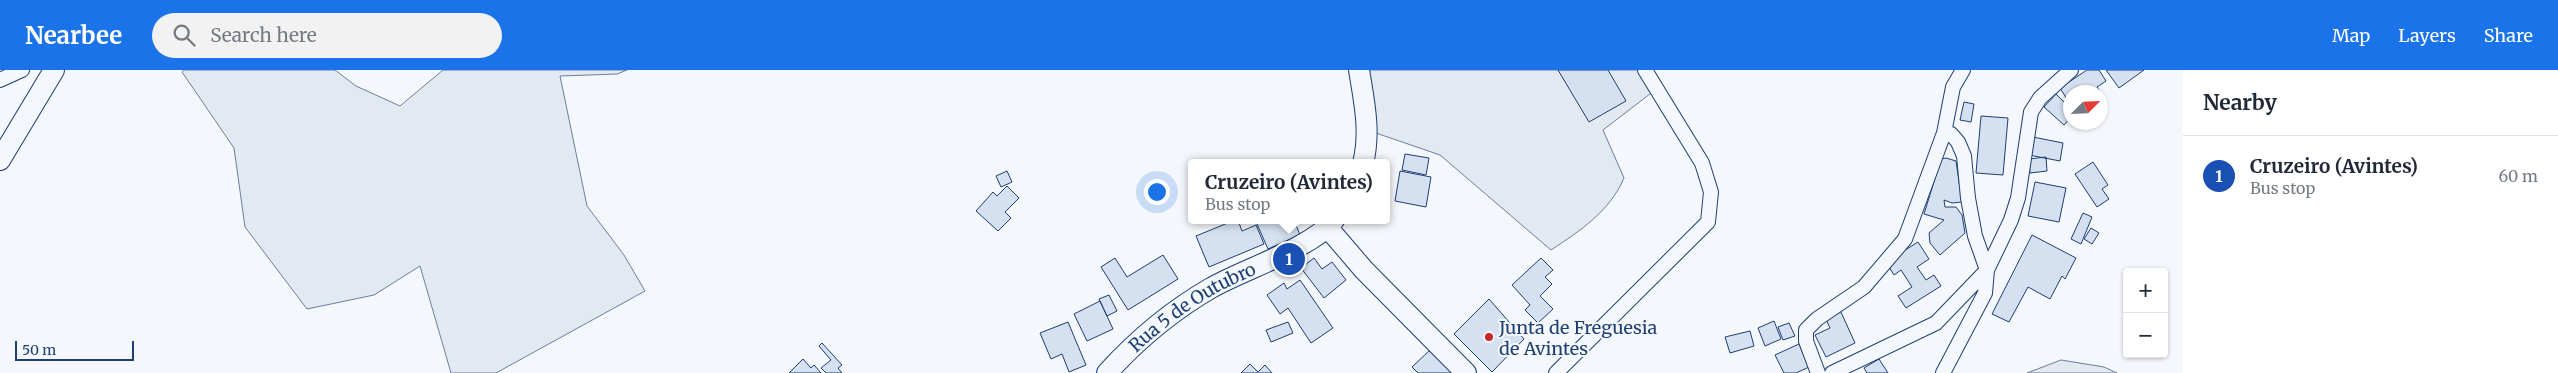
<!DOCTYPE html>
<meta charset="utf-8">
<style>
:root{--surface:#fff;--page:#f2f2f3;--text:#1f2937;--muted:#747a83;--line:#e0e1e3;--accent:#1a73e8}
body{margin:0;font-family:Merriweather,serif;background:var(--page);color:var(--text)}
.controls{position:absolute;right:15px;bottom:15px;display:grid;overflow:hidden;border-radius:5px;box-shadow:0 1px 4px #0004}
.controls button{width:45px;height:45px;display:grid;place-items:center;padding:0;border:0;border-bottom:1px solid var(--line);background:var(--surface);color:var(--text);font:25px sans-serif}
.compass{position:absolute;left:2063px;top:15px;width:45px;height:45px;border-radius:50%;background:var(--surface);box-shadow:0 1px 4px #0004;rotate:66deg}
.scale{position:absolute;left:15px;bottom:12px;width:119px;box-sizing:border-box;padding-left:5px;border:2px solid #1d3f73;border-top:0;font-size:14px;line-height:18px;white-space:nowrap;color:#1d3f73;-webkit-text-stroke:4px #f4f7fb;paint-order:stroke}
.you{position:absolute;left:1156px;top:121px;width:18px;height:18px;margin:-12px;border:4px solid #fff;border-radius:50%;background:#1a73e8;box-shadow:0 0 0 8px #1a73e833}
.badge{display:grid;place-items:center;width:32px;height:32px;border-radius:50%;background:var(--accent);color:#fff;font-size:16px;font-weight:700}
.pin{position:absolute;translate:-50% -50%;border:2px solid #fff;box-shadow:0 1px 5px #0006}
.popup{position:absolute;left:1188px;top:89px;width:202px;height:65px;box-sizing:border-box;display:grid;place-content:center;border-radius:5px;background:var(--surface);filter:drop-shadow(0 1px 4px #0005);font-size:16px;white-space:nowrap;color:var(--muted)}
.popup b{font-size:19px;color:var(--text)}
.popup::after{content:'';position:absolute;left:50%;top:100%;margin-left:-10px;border:10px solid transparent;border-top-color:var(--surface)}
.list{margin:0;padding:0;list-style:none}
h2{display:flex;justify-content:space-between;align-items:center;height:65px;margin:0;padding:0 20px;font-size:21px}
h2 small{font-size:16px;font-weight:400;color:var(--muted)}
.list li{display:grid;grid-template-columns:32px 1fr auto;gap:15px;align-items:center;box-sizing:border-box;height:80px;padding:0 20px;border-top:1px solid var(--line)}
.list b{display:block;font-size:19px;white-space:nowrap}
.list p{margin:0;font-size:16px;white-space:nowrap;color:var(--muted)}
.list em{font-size:16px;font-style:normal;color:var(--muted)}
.icon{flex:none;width:28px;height:28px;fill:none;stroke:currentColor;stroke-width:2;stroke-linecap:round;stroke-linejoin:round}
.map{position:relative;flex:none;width:2183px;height:303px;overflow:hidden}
header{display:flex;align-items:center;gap:30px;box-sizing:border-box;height:70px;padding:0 25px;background:var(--accent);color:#fff}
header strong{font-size:24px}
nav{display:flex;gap:28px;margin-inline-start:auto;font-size:18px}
.search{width:350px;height:45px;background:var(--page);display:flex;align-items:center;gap:12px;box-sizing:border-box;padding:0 18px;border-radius:28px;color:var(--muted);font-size:19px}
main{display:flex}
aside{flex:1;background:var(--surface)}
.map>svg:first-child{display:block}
.green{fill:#e3e9f0;stroke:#687fa3}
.building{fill:#d5e0f0;stroke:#1d3f73}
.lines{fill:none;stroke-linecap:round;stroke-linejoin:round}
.street-casing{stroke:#1d3f73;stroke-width:16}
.secondary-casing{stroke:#1d3f73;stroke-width:22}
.street{stroke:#f4f7fb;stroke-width:14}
.secondary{stroke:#f4f7fb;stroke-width:20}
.poi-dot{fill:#c62828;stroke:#f4f7fb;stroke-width:2}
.labels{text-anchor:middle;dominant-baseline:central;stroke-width:4;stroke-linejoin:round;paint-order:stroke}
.street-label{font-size:18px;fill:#1d3f73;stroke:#f4f7fb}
.poi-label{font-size:18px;fill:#1d3f73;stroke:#f4f7fb;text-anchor:start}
</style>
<header>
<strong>Nearbee</strong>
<div class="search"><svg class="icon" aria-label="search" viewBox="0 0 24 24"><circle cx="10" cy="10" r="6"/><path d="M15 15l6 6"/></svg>Search here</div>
<nav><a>Map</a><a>Layers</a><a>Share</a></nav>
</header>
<main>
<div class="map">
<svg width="2183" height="303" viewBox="0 0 2183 303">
<rect width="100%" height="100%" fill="#f4f7fb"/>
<path class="green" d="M184,0h151l21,16 44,20 43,-36h184l-10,4 -57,2 27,130 37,49 21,36 -149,82h-45l-31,-107 -46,29 -67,14 -62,-82 -11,-79 -52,-76z
M1366,0h285l8,17 -56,43 21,48c-14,33 -44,53 -73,72l-111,-95 -64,-22z
M2061,290l43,7 13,6h-90z"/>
<path class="building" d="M1558,0h50l18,31 -37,21z
M2087,0h12l7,11 -9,6 4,6 -31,-1v12l-10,-16z
M2106,0h38l-25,18z
M2056,24l14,14v10l-6,7 -20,-18z
M1964,32l10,2 -3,18 -11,-2z
M1981,46l27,2 -5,57 -27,-2z
M2033,67l30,6 -3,18 -31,-6z
M1405,84l24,4 -3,17 -24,-5z
M2046,87l1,14 -17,2 -1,-14z
M1946,88l10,3 6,41 -10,1 -8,-3 1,7h11l6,8 3,18 -25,22 -10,-12 -1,-10 15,-13 -20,-6 17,-55z
M2093,92l15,23 -6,4 7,10 -12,8 -22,-33z
M1007,101l5,11 -11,5 -5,-11z
M1400,101l31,6 -5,30 -31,-6z
M2035,112l31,6 -7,34 -31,-6z
M1007,116l12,12 -14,14 6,6 -13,13 -22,-20 17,-19 4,4z
M2083,143l9,4 -11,27 -10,-5z
M1235,150h3l4,11 14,-6 8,19 -55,23 -13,-31z
M1267,150h27l6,15 -32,14 -11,-25z
M2091,158l8,5 -7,11 -8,-5z
M2032,165l44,23 -11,21 -3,-3 -12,23 -22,-12 -19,35 -17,-8z
M1918,172l11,17 -12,8 9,13 8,-5 7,11 -35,22 -8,-12 14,-9 -11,-17 -7,5 -8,-13z
M1163,185l15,24 -50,31 -27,-43 14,-9 12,19z
M1314,188l8,11 10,-7 14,18 -22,18 -23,-30z
M1541,188l12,12 -8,7 7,7 -12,12 13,13 -15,14 -13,-13 5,-5 -18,-20z
M1300,210l33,48 -22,15 -23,-35 -8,6 -13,-19 17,-12 3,6z
M1109,225l8,16 -10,5 -8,-17z
M1489,229l35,40 -32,33 -38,-38z
M1100,231l13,28 -26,12 -13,-27z
M1840,240l15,33 -29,14 -11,-22 15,-7 -5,-11z
M1774,251l7,18 -16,7 -7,-18z
M1068,252l18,43 -17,7 -7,-18 -11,5 -11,-26z
M1288,252l5,11 -22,9 -5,-12z
M1789,253l6,13 -12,4 -5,-13z
M1750,261l4,15 -24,7 -5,-16z
M822,273l20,22 -4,3 4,5h-16l-5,-5 10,-8 -12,-14z
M1799,274l10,23 -13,6h-12l-9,-18z
M1431,279l23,24h-36l-6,-6z
M803,289l8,9 3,-3 7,8h-32z
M1879,289l9,14h-21l-3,-5z
M1250,294l8,8 7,-7 7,8h-31z"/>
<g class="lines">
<defs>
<path id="street" d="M0,10l22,-10
M1556,303l152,-151 3,-30 -9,-29 -57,-93
M1818,303l-12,-32v-11l11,-11 47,-32 41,-48 39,-106 9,-46 10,-17
M1832,303l104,-50 51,-53 24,-50 7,-22 13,-86 9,-14 31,-28
M1943,303l42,-80 2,-23 -12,-34 -7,-38 -4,-42 -6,-14 -7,-8 -7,-1"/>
<g id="secondary">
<path d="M1359,0c5,31 12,62 4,93"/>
<path d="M0,90l54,-90"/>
<path d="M1328,158l36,42 102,103"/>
<path id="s1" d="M1107,303c29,-32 66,-63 104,-85 33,-19 101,-40 123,-68"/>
</g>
</defs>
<use href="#street" class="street-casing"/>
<use href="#secondary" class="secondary-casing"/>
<use href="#street" class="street"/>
<use href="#secondary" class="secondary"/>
</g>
<circle class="poi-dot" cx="1489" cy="267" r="5"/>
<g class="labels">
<g class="street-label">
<text stroke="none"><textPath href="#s1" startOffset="109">Rua 5 de Outubro</textPath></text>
</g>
<g class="poi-label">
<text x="1499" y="257">Junta de Freguesia<tspan x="1499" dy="21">de Avintes</tspan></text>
</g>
</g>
</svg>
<div class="controls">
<button>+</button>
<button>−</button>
</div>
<svg class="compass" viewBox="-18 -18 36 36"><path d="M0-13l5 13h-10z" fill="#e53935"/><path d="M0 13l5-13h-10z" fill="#747a83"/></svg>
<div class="scale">50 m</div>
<div class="you"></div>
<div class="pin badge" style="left:1289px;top:189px;background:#1a4fb4">1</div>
<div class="popup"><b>Cruzeiro (Avintes)</b>Bus stop</div>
</div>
<aside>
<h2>Nearby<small></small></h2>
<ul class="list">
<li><span class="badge" style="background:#1a4fb4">1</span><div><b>Cruzeiro (Avintes)</b><p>Bus stop</p></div><em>60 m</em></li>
</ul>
</aside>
</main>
